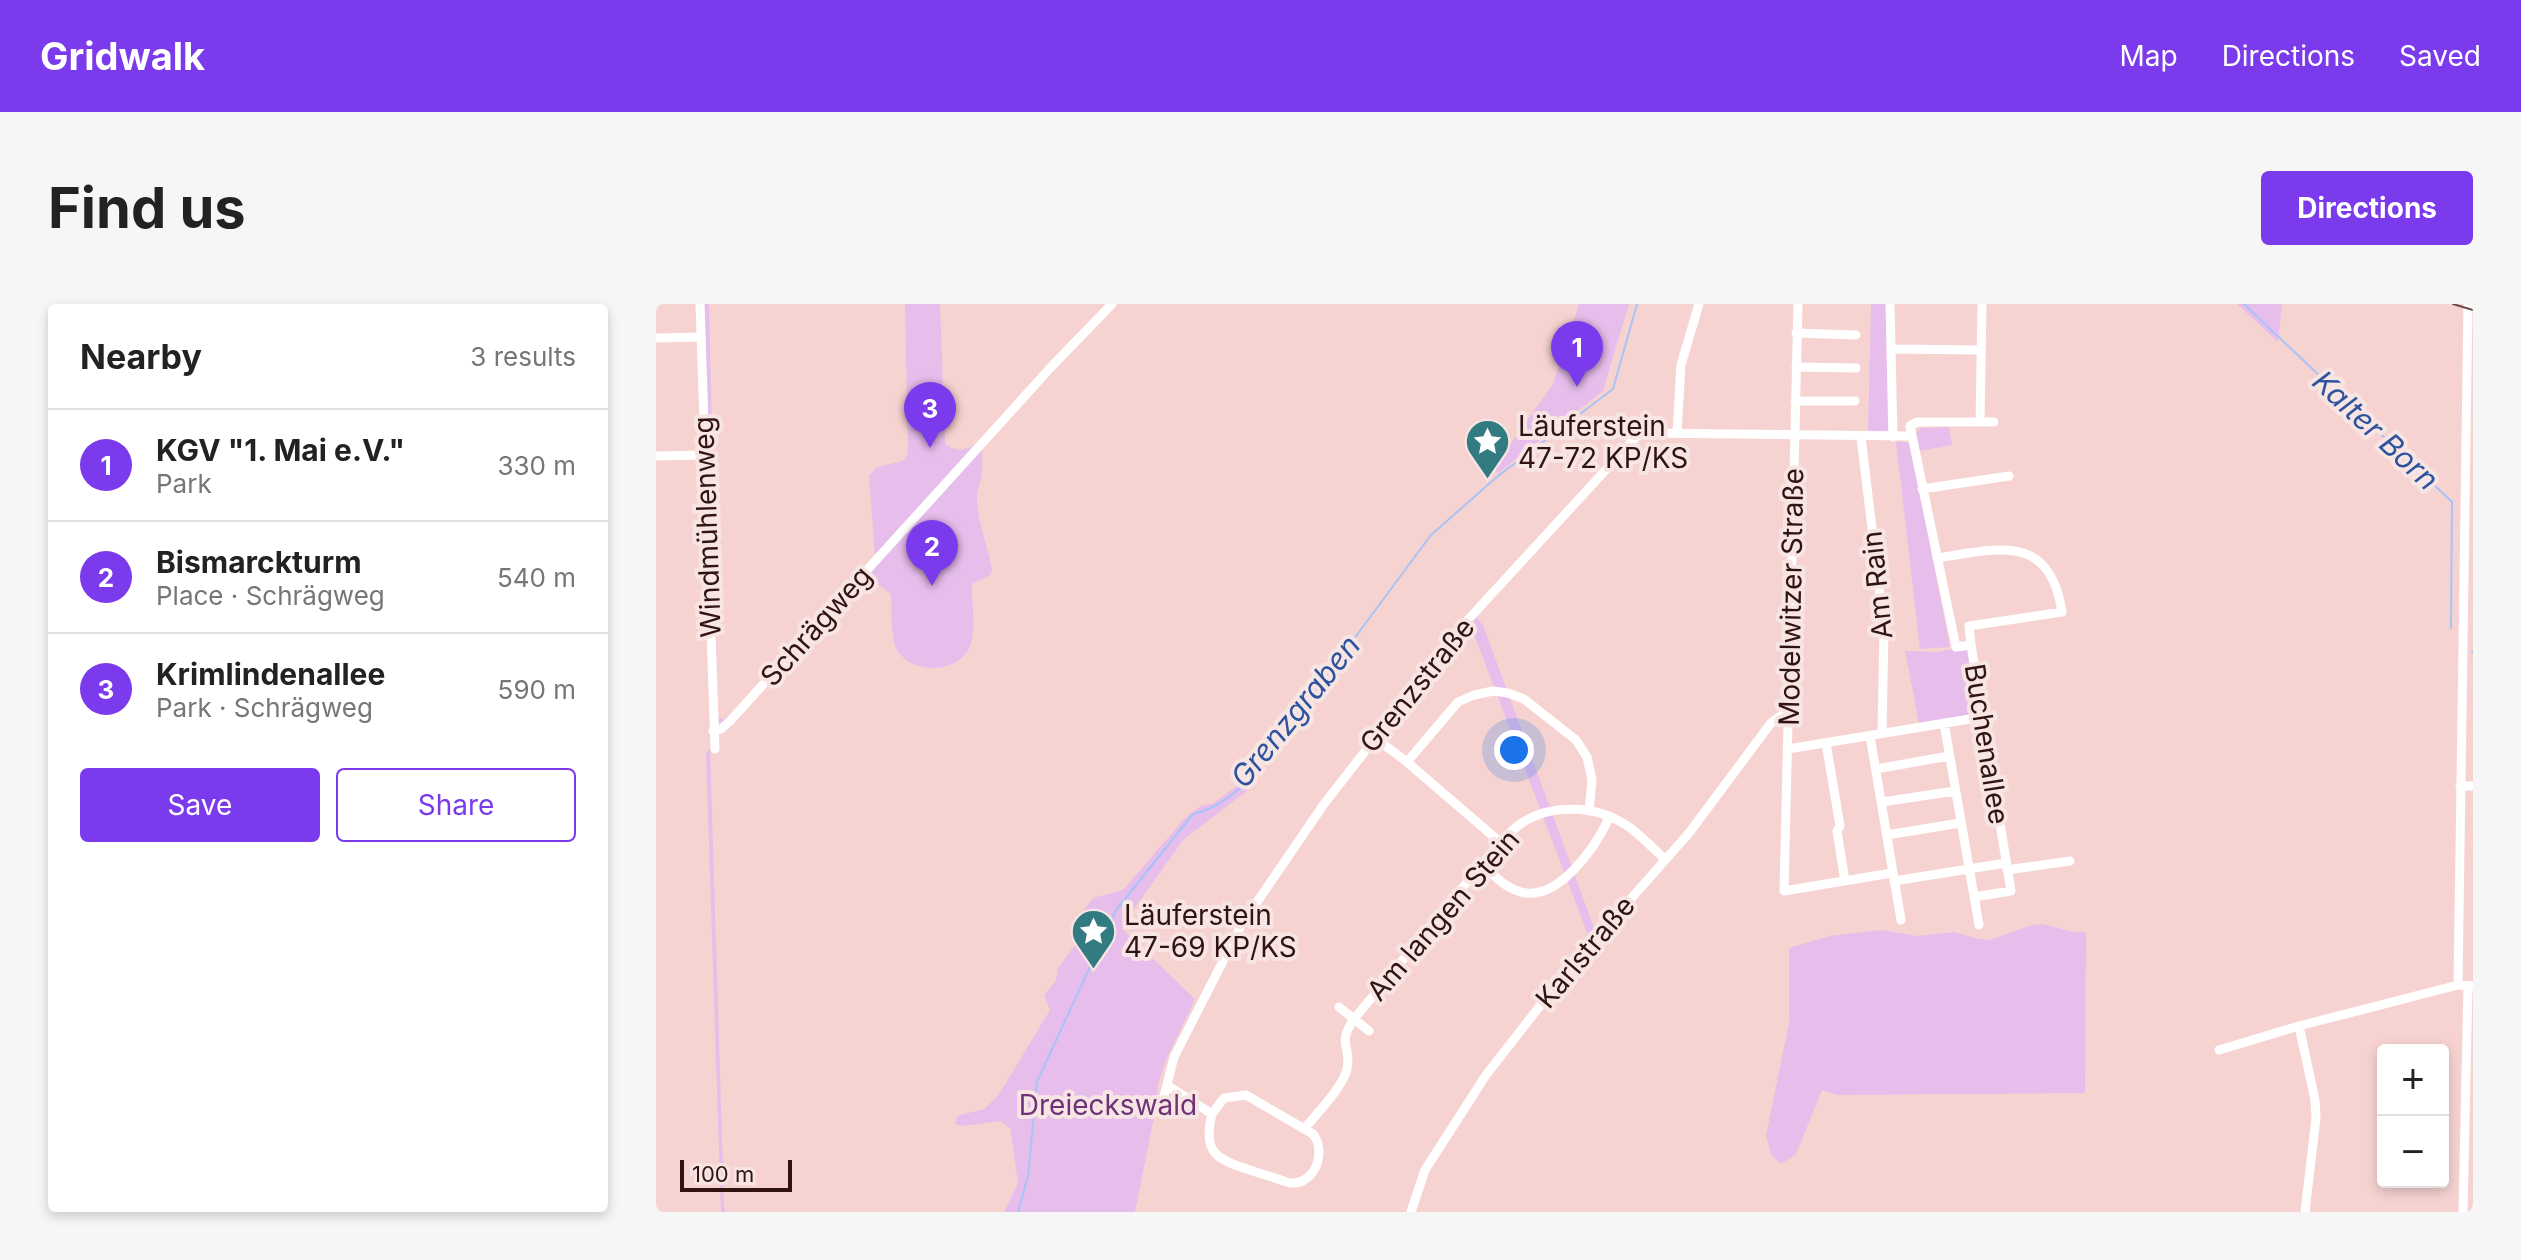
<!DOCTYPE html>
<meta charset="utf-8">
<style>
:root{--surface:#fff;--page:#f6f6f6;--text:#222;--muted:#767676;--line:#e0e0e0;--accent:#7c3aed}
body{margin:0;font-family:Inter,sans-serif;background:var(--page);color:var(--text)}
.controls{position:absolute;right:24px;bottom:24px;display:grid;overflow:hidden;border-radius:8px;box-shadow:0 4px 12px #0003}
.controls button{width:72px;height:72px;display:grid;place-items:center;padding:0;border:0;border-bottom:2px solid var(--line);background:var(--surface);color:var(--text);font:40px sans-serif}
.scale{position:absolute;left:24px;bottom:20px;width:112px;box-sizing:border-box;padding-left:8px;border:4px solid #311312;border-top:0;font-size:22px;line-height:28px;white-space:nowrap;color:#311312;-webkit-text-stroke:6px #f7e5e4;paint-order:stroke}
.you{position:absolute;left:858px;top:446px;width:28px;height:28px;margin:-20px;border:6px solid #fff;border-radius:50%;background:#1a73e8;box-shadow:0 0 0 12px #1a73e833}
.badge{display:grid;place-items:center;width:52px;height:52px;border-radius:50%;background:var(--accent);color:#fff;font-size:26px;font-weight:700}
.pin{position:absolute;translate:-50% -66px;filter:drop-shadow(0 2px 4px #0008)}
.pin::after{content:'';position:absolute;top:42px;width:28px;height:24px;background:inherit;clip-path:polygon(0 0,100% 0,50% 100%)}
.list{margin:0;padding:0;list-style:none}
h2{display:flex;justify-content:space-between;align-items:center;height:104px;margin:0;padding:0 32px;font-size:34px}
h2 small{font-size:26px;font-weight:400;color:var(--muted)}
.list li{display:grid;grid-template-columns:52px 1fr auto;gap:24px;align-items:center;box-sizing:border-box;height:112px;padding:0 32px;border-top:2px solid var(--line)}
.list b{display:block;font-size:30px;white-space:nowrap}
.list p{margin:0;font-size:26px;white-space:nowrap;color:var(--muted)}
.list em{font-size:26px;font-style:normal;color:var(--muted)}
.actions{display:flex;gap:16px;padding:24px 32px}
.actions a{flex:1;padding:18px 0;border:2px solid var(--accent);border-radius:8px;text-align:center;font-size:28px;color:var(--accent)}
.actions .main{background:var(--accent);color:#fff}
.map{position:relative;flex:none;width:1817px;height:908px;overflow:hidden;border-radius:8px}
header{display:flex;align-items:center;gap:48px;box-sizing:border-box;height:112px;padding:0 40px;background:var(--accent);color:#fff}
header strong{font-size:38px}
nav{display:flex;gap:44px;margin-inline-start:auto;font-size:28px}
.intro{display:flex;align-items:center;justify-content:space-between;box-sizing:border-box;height:192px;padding:0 48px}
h1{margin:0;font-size:56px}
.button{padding:20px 36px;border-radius:8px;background:var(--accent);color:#fff;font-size:28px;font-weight:700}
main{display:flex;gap:48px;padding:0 48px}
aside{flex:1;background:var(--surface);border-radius:8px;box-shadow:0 4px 12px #0003}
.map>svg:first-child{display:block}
.green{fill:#e7bdec}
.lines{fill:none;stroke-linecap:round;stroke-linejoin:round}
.stream{stroke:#a7c3f7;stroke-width:2}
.minor{stroke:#fff;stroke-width:9}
.tram{stroke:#674847;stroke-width:2}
.labels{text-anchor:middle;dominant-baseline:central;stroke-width:8;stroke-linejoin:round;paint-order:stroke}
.poi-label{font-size:28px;fill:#311312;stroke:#f7e5e4;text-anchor:start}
.street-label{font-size:28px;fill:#311312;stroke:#f7e5e4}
.park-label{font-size:28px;fill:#6f3178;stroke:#f7e5e4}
.water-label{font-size:30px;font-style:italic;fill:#2e539e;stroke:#f7e5e4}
</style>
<header>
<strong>Gridwalk</strong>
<nav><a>Map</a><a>Directions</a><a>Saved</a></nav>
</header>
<div class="intro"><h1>Find us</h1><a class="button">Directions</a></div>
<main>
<aside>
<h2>Nearby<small>3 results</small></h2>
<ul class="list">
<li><span class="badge">1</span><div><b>KGV &quot;1. Mai e.V.&quot;</b><p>Park</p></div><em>330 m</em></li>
<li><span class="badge">2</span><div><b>Bismarckturm</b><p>Place · Schrägweg</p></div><em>540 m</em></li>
<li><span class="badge">3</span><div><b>Krimlindenallee</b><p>Park · Schrägweg</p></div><em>590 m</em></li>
</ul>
<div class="actions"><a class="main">Save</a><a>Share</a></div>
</aside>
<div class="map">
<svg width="1817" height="908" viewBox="0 0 1817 908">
<rect width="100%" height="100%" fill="#f6d3d1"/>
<path class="green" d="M48,0h5l9,413 6,3 16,-15 -12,15 -7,3 -4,-2 -2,-6z
M249,0h35l5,139c11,11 23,6 36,-1 1,6 2,25 1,32 -1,9 -6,16 -5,25 1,24 11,47 15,71l-2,5 -18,9c-1,19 5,44 -2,62 -11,28 -58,29 -73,4 -7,-12 -5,-42 -6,-56l-12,-9h-20l16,-29 -6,-80 8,-9 26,-6 5,-8z
M923,0h50l-26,87 -105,82 -5,-4 60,-85z
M1215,0h15l2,129h-20z
M1581,0h45l-4,38z
M1293,123l3,18 -33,6 -3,-18 5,-5z
M1240,138h12l2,3 40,202 -30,2z
M817,310l10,11 114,311 -6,7 -119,-314 -7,-6z
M1312,342l10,64 -6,5 -53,8 -14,-72 33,1z
M54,444l14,456 1,8h-4l-15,-459z
M592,474v12l-64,49 -53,74 -9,16 73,70 -29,61 -8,24 -2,23 -21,105h-131l14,-29 -8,-55 -10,-7 -37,5 -8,-2 2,-8 27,-7 14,-13 52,-86 -6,-15 12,-14 2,-13 18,-24 4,-28 13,-18 30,-8 62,-72 17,-13 10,-1z
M1387,620l30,8h13l-1,161 -248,2 -15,-5 -26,64 -15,10 -10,-9 -5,-19 23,-113 2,-1 -2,-4v-70l41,-12 51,-6 36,6 37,-4 25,7 11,1 42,-15z"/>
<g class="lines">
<path class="stream" d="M1588,0l208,198 -1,126
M1816,347l1,1
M362,908l10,-36 9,-94 79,-172 77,-96c23,-5 40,-19 57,-35l181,-244 67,-59 115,-87 24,-85"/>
<path class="minor" d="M44,0l15,445
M1142,0l-14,587 108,-18
M1234,0l3,133
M1140,29l60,2
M0,34l45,-1
M1235,45l90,1
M1140,63l60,1
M1139,97h60
M1324,118l2,-118
M1021,129l4,-68 18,-61
M1205,133l23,192 -2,104
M0,152l48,-1
M1266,185l87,-13
M1281,254c61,-9 113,-26 125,54l-93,14 2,19
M1288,419l35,202
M57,427l8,-2 9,-8 323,-356 59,-61
M1214,432l31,184
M718,433l33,25 93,80
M1170,439l14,83 -3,5 8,50
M1132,445l194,-32
M751,458l51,-60 16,-7 19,-4 15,2 16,6 52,41 11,17 5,23 -3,31
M1220,465l73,-13
M1804,482h13
M1226,498l73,-11
M1231,531l73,-12
M826,561c11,9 22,22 36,26 38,14 77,-43 91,-73
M1351,566l63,-9
M1238,577l112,-18
M1318,593l37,-6 -40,-246 -15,2 -46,-221 7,-4h77
M1802,681l10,-681
M683,703l30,24
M1643,722l16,74 1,18 -11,94
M1563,746l80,-24 159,-41 15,1
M511,781l45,29c-9,36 2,45 35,55 14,5 29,9 43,14 25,2 37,-31 23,-49l-67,-39 -22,3 -12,16
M507,796l11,-43 68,-133 82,-120 141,-181 171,-186 6,-4 269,3
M649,824c12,-15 38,-41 42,-59 5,-23 -11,-24 7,-50l146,-177c6,-5 12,-12 19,-17 30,-22 77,-20 107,0 14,9 26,23 38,33
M755,908l14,-42 61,-95 82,-105 121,-137 82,-110 16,-12
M1807,908l5,-226"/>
<path class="tram" d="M1797,0l20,6"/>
</g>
<defs>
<symbol id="sight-pin" viewBox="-11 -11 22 30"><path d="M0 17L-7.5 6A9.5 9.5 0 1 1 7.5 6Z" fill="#327b81" stroke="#f7e5e4"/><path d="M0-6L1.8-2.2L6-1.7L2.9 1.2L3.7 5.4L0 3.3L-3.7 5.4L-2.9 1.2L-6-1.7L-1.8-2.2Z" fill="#fff"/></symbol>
</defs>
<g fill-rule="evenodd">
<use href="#sight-pin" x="806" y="112" width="51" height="69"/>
<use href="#sight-pin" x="412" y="602" width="51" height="69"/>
</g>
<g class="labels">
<g class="poi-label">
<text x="862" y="122">Läuferstein<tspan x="862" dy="32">47-72 KP/KS</tspan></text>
<text x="468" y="611">Läuferstein<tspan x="468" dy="32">47-69 KP/KS</tspan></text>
</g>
<g class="street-label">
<text transform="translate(51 223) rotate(-92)">Windmühlenweg</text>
<text transform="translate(1221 281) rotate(-96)">Am Rain</text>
<text transform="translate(1135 293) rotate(-89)">Modelwitzer Straße</text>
<text transform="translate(160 322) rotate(-48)">Schrägweg</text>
<text transform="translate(761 381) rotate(-51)">Grenzstraße</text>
<text transform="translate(1331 440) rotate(81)">Buchenallee</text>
<text transform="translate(787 611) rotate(-49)">Am langen Stein</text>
<text transform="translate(929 648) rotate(-50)">Karlstraße</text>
</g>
<g class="park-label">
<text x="452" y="801">Dreieckswald</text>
</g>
<g class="water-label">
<text transform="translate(1720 126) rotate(43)">Kalter Born</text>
<text transform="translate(639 407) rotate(-51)">Grenzgraben</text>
</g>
</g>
</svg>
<div class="controls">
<button>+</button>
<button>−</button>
</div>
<div class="scale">100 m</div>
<div class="you"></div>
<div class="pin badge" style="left:921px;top:83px">1</div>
<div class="pin badge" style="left:276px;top:282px">2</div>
<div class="pin badge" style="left:274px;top:144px">3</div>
</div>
</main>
